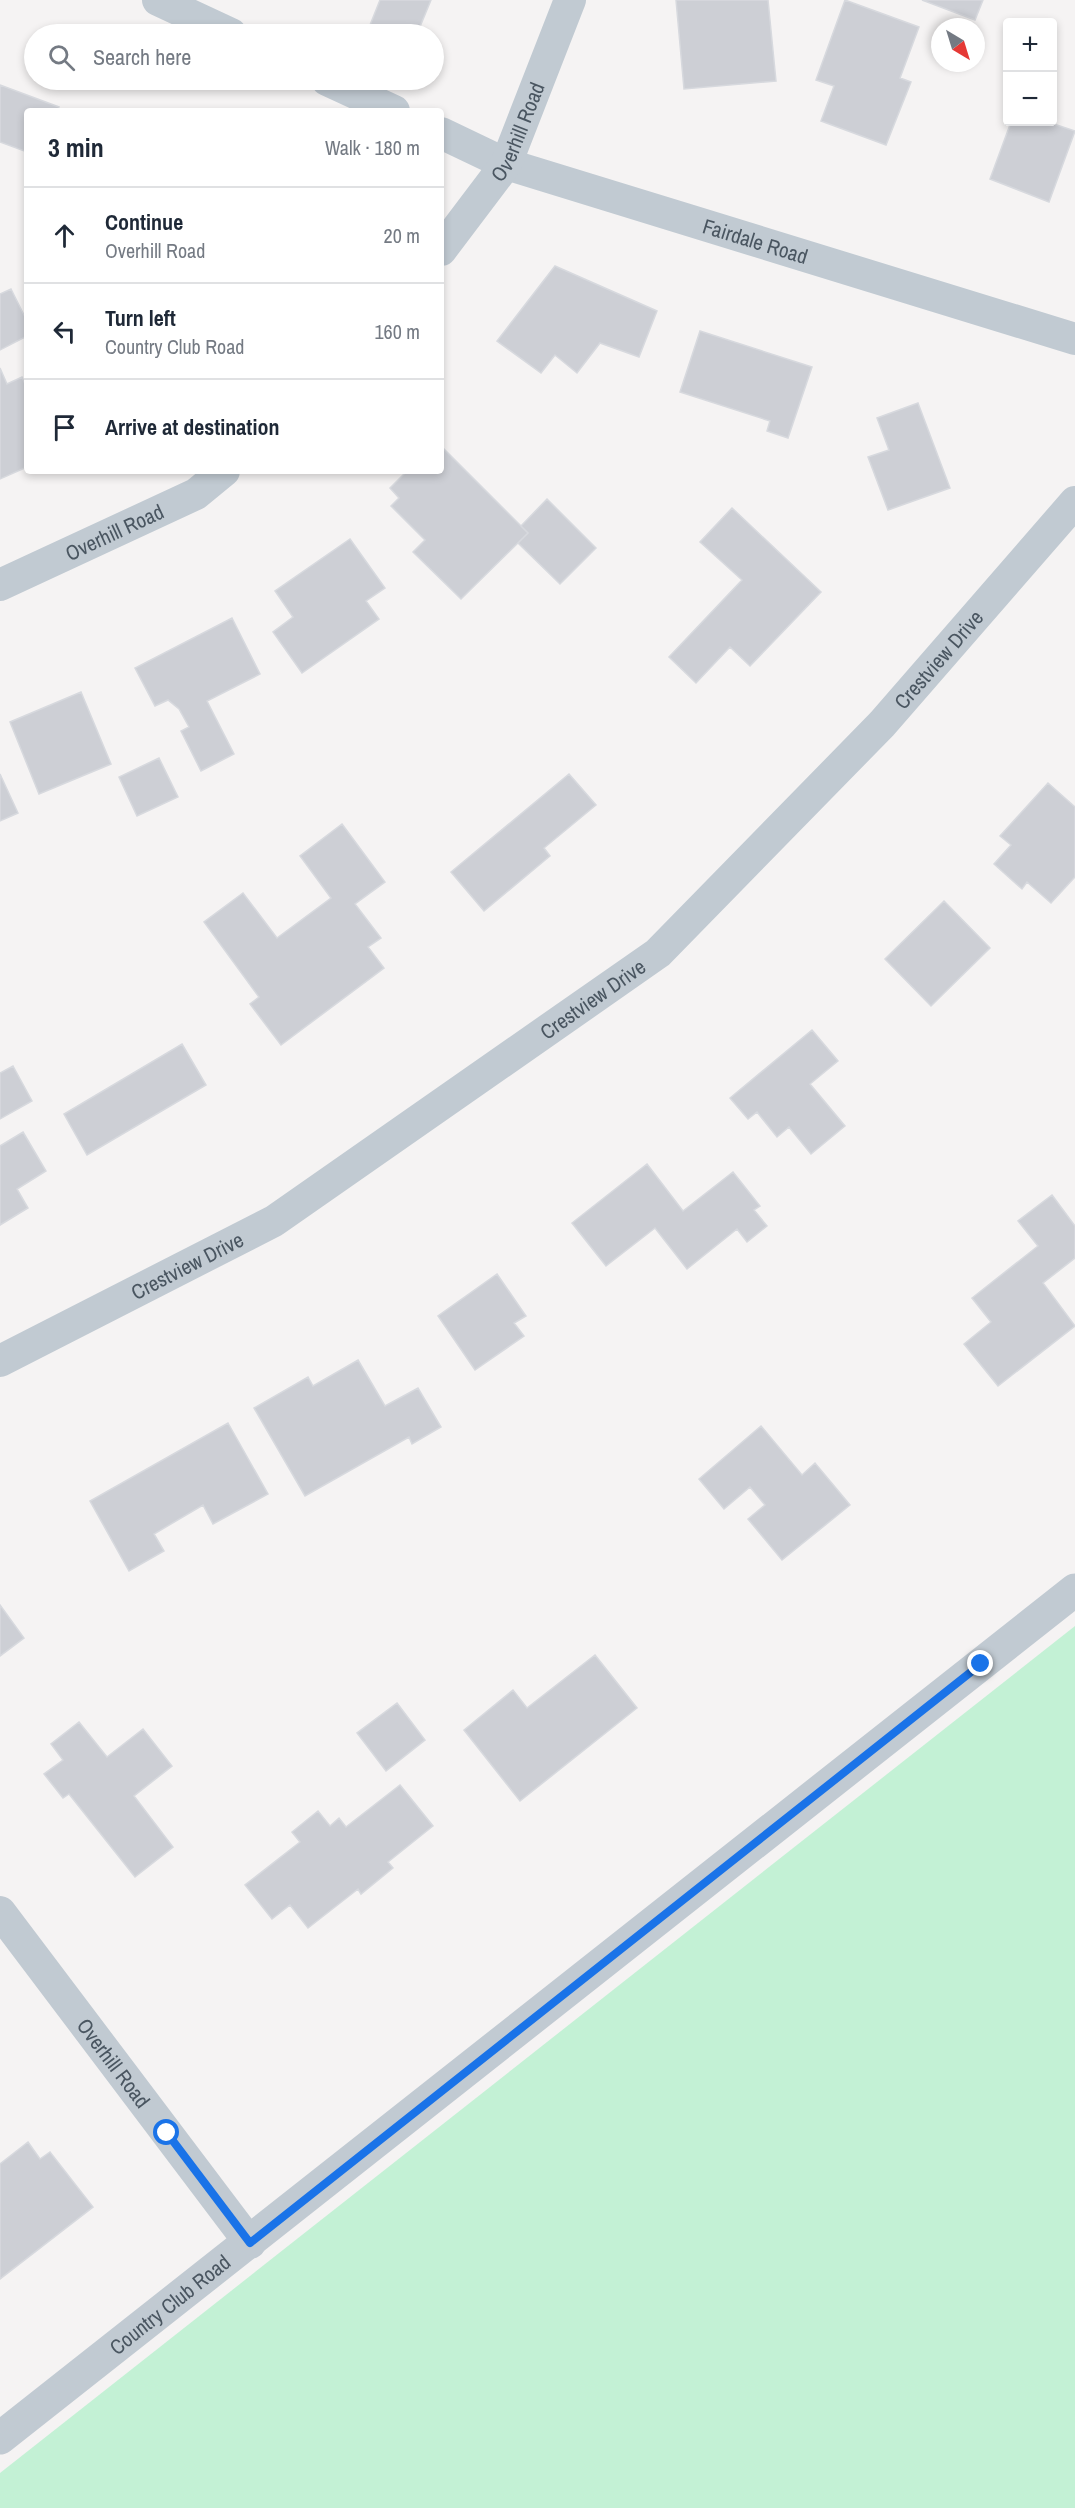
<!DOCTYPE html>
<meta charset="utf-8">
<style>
:root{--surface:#fff;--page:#f2f2f3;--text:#1f2937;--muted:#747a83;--line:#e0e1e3}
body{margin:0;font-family:"Archivo Narrow",sans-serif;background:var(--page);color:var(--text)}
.controls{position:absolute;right:18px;top:18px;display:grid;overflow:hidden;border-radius:6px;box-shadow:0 3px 9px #0003}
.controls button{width:54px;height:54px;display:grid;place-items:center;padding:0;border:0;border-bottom:2px solid var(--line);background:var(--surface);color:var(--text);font:30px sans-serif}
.compass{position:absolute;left:931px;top:18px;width:54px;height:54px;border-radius:50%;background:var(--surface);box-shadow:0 3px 9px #0003;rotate:142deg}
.stop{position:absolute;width:18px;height:18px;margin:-14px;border:4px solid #1a73e8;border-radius:50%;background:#fff}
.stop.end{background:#1a73e8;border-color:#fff;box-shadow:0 2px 6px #0008}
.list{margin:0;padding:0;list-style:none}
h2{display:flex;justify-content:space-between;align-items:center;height:78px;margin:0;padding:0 24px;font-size:26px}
h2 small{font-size:20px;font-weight:400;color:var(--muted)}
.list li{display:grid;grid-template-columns:39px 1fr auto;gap:18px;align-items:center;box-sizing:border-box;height:96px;padding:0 24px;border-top:2px solid var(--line)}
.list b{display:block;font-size:22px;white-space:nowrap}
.list p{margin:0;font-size:20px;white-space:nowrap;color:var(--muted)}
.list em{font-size:20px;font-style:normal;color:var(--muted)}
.icon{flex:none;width:33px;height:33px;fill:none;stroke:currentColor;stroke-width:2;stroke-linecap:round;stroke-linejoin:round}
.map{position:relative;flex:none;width:1075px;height:2508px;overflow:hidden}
.search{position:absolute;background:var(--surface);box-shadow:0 3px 9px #0003;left:24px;top:24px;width:420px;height:66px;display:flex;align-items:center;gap:15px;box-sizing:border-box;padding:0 21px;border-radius:33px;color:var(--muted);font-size:22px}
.panel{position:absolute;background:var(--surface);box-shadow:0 3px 9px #0003;left:24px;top:108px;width:420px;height:366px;border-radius:6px}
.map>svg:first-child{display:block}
.green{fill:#c3f1d5}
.building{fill:#cdcfd5;stroke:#d7d9de;stroke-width:1.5}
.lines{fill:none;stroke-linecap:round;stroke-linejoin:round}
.minor{stroke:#c1cad2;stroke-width:32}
.tertiary{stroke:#c1cad2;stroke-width:33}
.route{stroke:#1a73e8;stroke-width:8}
.labels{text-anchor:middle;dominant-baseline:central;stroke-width:5;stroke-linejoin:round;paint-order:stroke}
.street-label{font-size:21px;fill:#4a5661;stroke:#fff}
</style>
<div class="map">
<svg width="1075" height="2508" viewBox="0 0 1075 2508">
<rect width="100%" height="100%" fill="#f5f3f3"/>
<path class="green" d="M1075,1626v882h-1075v-35z"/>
<path class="building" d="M380,0h51l-14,34h-24l-23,-9z
M676,0h92l8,81 -92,8z
M845,0l74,27 -19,51 11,4 -25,63 -65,-24 13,-35 -18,-6z
M922,0h61l-8,20z
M0,85l59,22 -2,4h-30v41l-27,-10z
M1011,122h37l27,9 -26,71 -59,-23z
M555,266l102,45 -18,46 -39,-14 -23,30 -22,-18 -14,18 -44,-32z
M11,289l16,32v15l-27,14v-56z
M700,331l112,36 -24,71 -21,-7 3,-10 -90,-29z
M0,368l7,16 15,-7 5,12v78l-27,12z
M918,403l32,85 -62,22 -20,-53 21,-7 -12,-32z
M441,446l87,87 -67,66 -48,-47 12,-12 -34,-34 8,-8 -9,-10 17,-17h34z
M547,499l49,49 -36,36 -42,-41 10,-10 -7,-7z
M732,508l89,84 -71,74 -20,-19 -34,36 -27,-26 73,-77 -42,-38z
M350,539l35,49 -19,13 13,18 -77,54 -29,-41 20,-15 -18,-26z
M232,618l28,56 -53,27 27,53 -33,17 -20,-40 8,-4 -10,-18 -11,-9 -13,6 -20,-38z
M81,692l30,72 -72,30 -29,-72z
M159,758l19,39 -41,19 -18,-39z
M0,774l18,39 -18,8z
M569,774l27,31 -52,43 6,8 -66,55 -33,-39z
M1048,783l27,24v70l-24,26 -24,-21 -5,7 -28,-25 17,-19 -11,-9z
M342,824l43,58 -30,22 26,34 -13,9 16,21 -103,77 -31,-41 9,-7 -55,-75 39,-29 34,45 54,-40 -31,-42z
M944,901l46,47 -59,58 -46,-47z
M812,1030l26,31 -28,23 35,42 -34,28 -22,-27 -12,10 -20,-25 -9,7 -18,-21z
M182,1044l24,41 -119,70 -23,-41z
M13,1066l19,35 -32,18v-46z
M23,1132l23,39 -29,18 11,19 -28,17v-79z
M647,1164l36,47 50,-39 27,34 -6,4 13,16 -20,16 -10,-13 -50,40 -32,-41 -49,38 -34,-43z
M1052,1195l23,31v32l-32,25 32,43 -77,60 -34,-42 27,-22 -19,-24 66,-52 -20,-25z
M497,1274l29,42 -12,7 10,13 -49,34 -37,-54z
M358,1360l27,46 33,-18 23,39 -29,17 -3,-7 -104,59 -51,-88 54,-31 5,9z
M228,1423l40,71 -55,30 -10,-19 -49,29 10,17 -35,20 -39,-70z
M761,1426l41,49 13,-12 35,42 -68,55 -34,-41 17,-14 -15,-18 -26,22 -25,-30z
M0,1605l24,33 -24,18z
M595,1655l42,53 -117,93 -56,-71 49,-40 14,18z
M397,1703l28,37 -39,31 -29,-38z
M79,1722l28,35 36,-28 29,37 -38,30 39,51 -38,30 -66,-83 -6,4 -19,-24 19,-14 -12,-16z
M400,1785l33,41 -45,36 5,6 -32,26 -3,-5 -50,39 -18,-23 -18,14 -27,-34 55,-43 -8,-10 26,-21 12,15 9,-8 7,9z
M28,2142l12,17 10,-7 43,55 -93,72v-115z"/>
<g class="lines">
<g class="minor">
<path d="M158,0l73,34"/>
<path d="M327,80l67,31"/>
<path id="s1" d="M441,133l65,31 569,175"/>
<path id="s2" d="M441,250l65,-86 64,-164"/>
<path id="s3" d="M0,585l196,-91 28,-23"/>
<path id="s4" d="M0,1361l274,-140 384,-268 224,-229 193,-222"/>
<path id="s5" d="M0,1912l250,331"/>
</g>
<path class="tertiary" id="s6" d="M0,2438l1075,-848"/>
</g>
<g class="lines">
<path class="route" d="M167,2133l83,110 731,-579"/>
</g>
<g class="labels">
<g class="street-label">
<text stroke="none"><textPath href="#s2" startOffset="142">Overhill Road</textPath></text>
<text stroke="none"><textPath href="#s1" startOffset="333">Fairdale Road</textPath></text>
<text stroke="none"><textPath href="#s3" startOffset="126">Overhill Road</textPath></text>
<text stroke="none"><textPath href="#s4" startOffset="1182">Crestview Drive</textPath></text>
<text stroke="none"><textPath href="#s4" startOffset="696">Crestview Drive</textPath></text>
<text stroke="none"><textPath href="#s4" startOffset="210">Crestview Drive</textPath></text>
<text stroke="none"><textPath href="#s5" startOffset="189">Overhill Road</textPath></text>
<text stroke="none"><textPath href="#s6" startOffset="216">Country Club Road</textPath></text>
</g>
</g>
</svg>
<div class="controls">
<button>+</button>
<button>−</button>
</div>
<svg class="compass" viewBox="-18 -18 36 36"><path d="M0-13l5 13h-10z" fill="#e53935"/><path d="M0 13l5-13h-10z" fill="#747a83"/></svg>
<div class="stop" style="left:167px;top:2133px"></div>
<div class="stop end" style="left:981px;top:1664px"></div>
<div class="search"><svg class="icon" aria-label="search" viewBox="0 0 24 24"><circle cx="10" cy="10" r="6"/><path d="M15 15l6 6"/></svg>Search here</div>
<section class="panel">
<h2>3 min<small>Walk · 180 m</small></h2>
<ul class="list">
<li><svg class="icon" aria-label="ahead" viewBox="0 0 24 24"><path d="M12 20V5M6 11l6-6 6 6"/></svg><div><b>Continue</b><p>Overhill Road</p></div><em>20 m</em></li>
<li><svg class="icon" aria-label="left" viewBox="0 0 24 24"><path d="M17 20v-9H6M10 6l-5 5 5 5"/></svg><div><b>Turn left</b><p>Country Club Road</p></div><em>160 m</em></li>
<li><svg class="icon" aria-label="arrive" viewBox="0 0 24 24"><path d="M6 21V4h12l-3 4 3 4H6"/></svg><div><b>Arrive at destination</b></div></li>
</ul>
</section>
</div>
